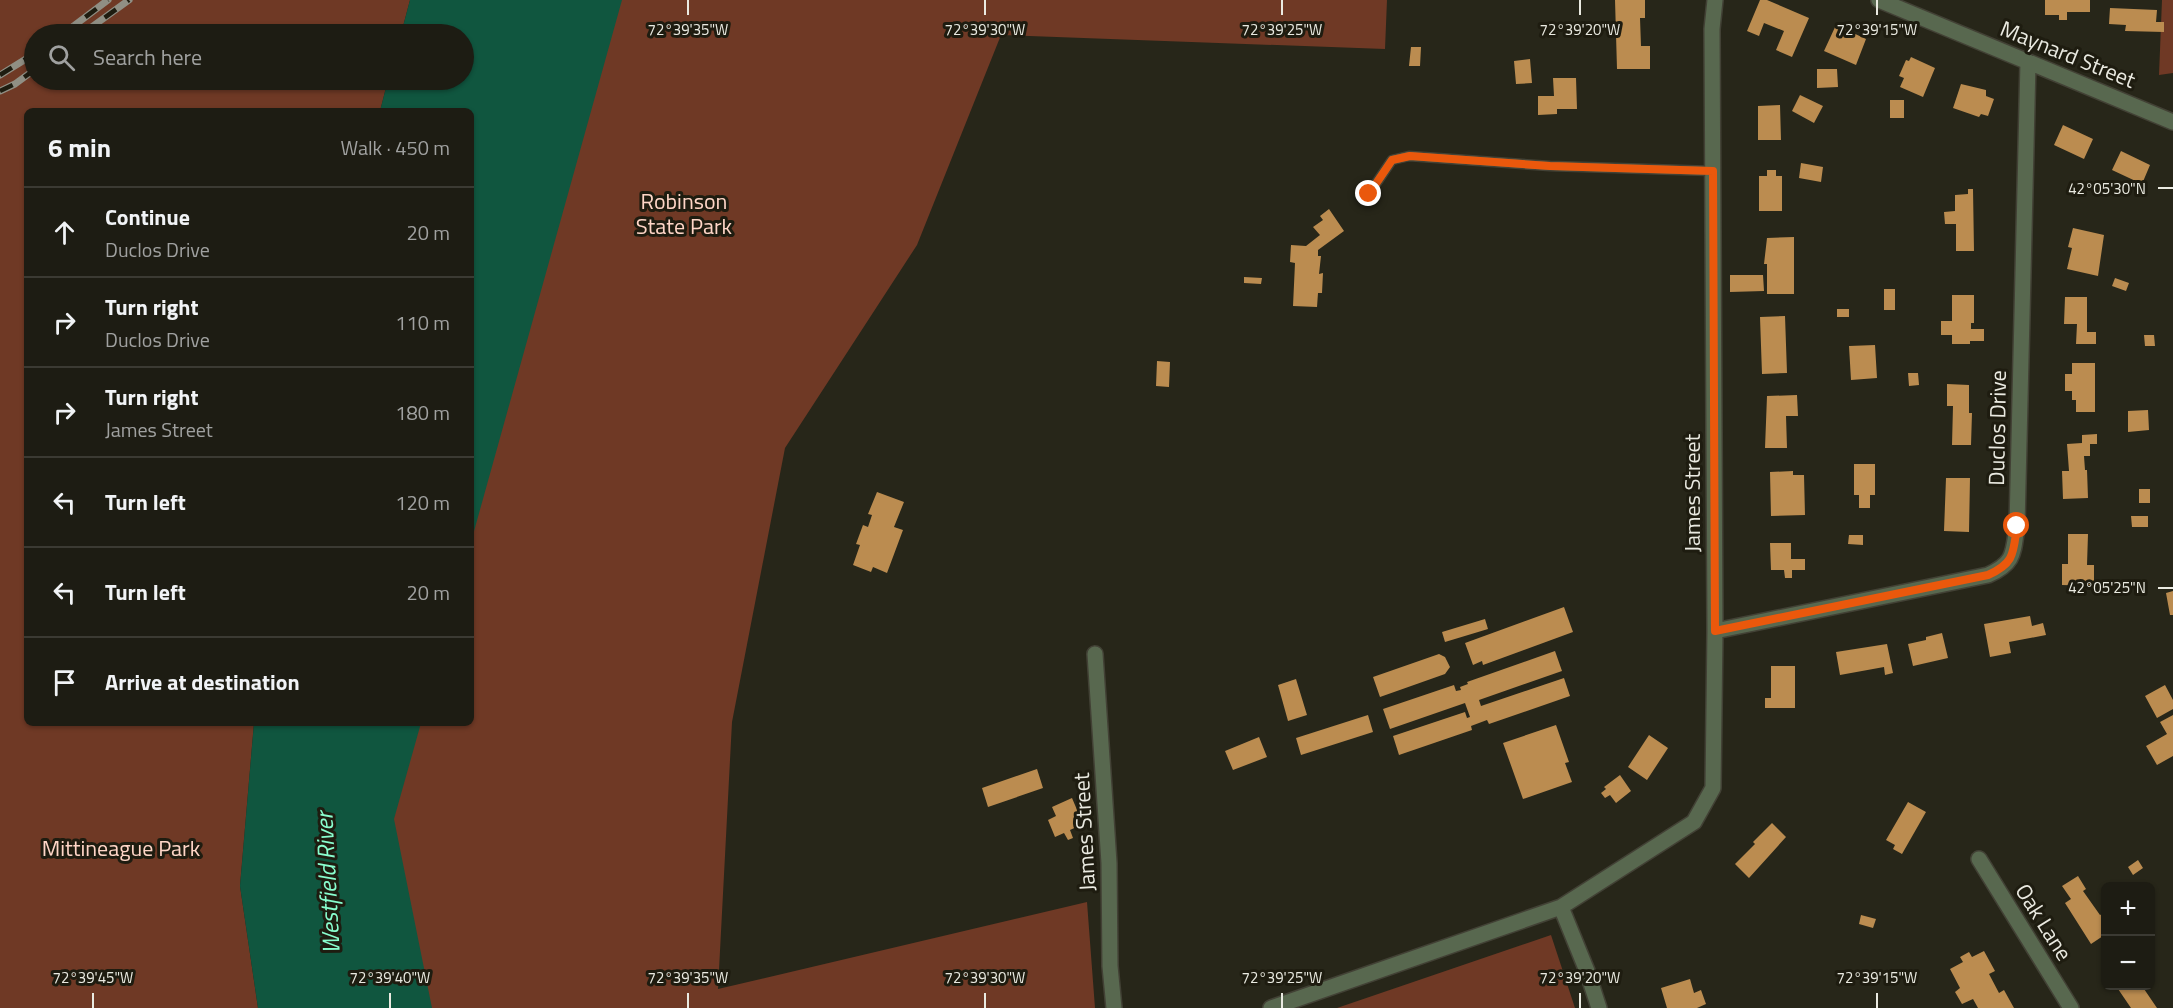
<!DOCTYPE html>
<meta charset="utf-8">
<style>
:root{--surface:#1d1c13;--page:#2a2921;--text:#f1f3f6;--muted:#a0a1a0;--line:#3b3a33}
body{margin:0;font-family:"Titillium Web",sans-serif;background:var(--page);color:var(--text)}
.controls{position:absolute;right:18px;bottom:18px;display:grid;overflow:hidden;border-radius:9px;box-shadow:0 2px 4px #0004}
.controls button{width:54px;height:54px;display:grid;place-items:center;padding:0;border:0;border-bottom:2px solid var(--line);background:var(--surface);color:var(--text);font:30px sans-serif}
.stop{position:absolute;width:18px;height:18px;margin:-14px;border:4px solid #ea580c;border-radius:50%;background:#fff}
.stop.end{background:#ea580c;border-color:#fff;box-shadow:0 2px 6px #0008}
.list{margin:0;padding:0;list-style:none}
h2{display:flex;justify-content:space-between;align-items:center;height:78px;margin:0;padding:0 24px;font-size:26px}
h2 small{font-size:20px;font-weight:400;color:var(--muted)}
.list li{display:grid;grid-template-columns:39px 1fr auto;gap:18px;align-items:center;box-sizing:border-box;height:90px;padding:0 24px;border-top:2px solid var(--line)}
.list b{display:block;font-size:22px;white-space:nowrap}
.list p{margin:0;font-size:20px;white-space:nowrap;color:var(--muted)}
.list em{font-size:20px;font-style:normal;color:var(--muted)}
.icon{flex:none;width:33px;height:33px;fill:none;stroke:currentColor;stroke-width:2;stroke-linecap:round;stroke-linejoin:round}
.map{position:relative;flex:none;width:2173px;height:1008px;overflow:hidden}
.search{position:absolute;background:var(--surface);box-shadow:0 2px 4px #0004;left:24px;top:24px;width:450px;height:66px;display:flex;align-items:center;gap:15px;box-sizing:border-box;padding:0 21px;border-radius:33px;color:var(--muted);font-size:22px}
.panel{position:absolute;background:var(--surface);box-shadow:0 2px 4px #0004;left:24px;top:108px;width:450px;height:618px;border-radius:9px}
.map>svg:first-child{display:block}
.green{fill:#6f3925}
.water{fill:#10563f}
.building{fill:#bb8c50}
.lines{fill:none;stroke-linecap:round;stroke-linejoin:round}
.lane-casing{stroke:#424135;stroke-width:11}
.street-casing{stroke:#424135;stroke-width:18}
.lane{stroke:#58684f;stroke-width:8}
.street{stroke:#58684f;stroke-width:15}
.rail-casing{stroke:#908f84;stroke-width:7}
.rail{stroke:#1e1c10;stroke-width:4.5;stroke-dasharray:14;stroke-linecap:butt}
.route{stroke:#ea580c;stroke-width:8}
.ticks{fill:none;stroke:#eaeae1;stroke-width:2}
.labels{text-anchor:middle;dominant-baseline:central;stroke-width:6;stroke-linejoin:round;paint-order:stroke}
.street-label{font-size:22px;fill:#eaeae1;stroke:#1e1c10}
.park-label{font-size:22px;fill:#ffd6c7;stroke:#1e1c10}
.water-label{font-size:24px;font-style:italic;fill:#89fecf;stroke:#1e1c10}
.ticks-label{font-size:15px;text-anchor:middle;fill:#eaeae1;stroke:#1e1c10;stroke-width:6;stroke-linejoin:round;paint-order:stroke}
</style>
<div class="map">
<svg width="2173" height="1008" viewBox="0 0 2173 1008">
<rect width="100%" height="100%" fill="#272619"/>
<path class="green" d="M0,0h410l-9,34h-367v46h354l-8,31h-353v612h227l-14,163 18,122h-258z
M498,0h889l-2,49 -384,-14 -84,210 -132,203 -53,274 -14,267 369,-87 8,106h-759l-1,-285h136v-599z
M2162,0h11v73l-14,2z
M1551,935l24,73h-238z"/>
<path class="water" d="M410,0h212l-151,542v-431h-91l8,-31h76v-46h-63z
M254,723h167l-27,96 38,189h-174l-18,-122z"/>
<path class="building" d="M1615,0h30v18h-5l1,28h9v23h-33z
M1760,0h7l42,18 -17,39 -16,-7 8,-19 -20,-8 -5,13 -12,-5z
M2045,0h45v12h-23v8h-8v-5h-14z
M2110,8l47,2 -1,12h8v10l-39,-1 1,-6 -17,-1z
M1836,25l30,14 -10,26 -32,-14z
M1411,47h10l-1,19h-11z
M1911,57l24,11 -12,29 -23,-10 4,-9 -5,-2 7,-16 3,1z
M1530,59l2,24 -16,1 -2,-23z
M1817,69h20l1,18 -21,1z
M1553,78h23l1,31h-20v5l-19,1v-19h16z
M1961,84l25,6v6l8,3 -6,17 -7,-2 -2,3 -26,-9z
M1800,95l23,11 -9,17 -22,-12z
M1890,100h14v18h-14z
M1780,105l1,35h-23v-34z
M2063,125l30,14 -9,20 -30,-14z
M2121,151l29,14 -8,19 -30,-14z
M1801,163l22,4 -2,15 -22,-4z
M1767,170h9v6h6v35h-23v-35h8z
M1968,189h5l1,62h-18v-27h-11l-1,-12 11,-1v-16l13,-1z
M1329,209l15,22 -26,19v6h3l-2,18 4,-1 -1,20h-4l-1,14 -24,-1 2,-43 -5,-1 1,-17 15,1 14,-11 -7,-8 10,-7 -3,-4z
M2073,228l31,7 -6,41 -31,-7 5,-21 -4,-1z
M1794,237v57h-27v-30h-3l3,-26z
M1730,275h33l1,16 -34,1z
M1244,277l18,1 -1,6 -17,-1z
M2115,278l14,5 -3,8 -14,-5z
M1884,289h11v21h-11z
M1952,295h22v28h-3v6h13v12h-14v3h-18v-9h-11v-14h11z
M2065,297h22v35h9v12h-20l1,-20h-13z
M1837,309h12v8h-12z
M1785,316l2,57 -25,1 -2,-57z
M2144,335h10l1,11h-10z
M1875,345l2,33 -26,2 -2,-34z
M1157,361l13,1 -1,25 -13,-1z
M2072,363h23v49h-19v-12h-4v-9h-7v-17h7z
M1908,373h10l1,12 -10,1z
M1947,384l22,1v28h3l-1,32h-19l1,-39h-6z
M1797,395l1,21h-12l1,32h-22l2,-52z
M2148,410l1,20 -21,2v-21z
M2097,434v10h-7v12h-6l1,14h2l1,28 -25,1 -1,-28h7l-2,-27 15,-1v-8z
M1854,464h21v31h-5v13h-11v-13h-5z
M1793,471v4h11l1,40 -34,1 -1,-44z
M1946,478h24l-1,54 -25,-1z
M2139,489h11v14h-11z
M877,492l27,10 -10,25 9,3 -16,43 -14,-6 -2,5 -18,-7 7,-20 -4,-1 7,-19 5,2 4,-12 -4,-1z
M2131,516h17v11h-16z
M2068,534h20l-1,31h7v21l-32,-1v-21h6z
M1849,535h14v10l-15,-1z
M1770,543h21v16h14v11h-13v8h-7l-1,-8h-13z
M2173,591v24h-3l-4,-22z
M1564,607l9,25 -90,33 -1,-4 -9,4 -8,-22z
M2030,616l2,10 11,-3 3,12 -37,7 2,11 -21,4 -6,-33z
M1485,619l3,10 -43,13 -3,-10z
M1942,633l6,25 -35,8 -5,-22 18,-4v-3z
M1887,644l6,29 -8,2 -1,-8 -44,8 -4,-23z
M1555,651l7,20 -83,29 2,6 83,-28 6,18 -81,28 -2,-4 -16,6 1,4 -73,25 -6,-19 72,-24 2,6 3,-1 -5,-14 -75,26 -7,-20 71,-24 2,6 5,-1 -1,-3 8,-3 -1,-2z
M1439,654l6,3 5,10 -5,7 -65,23 -7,-20z
M1771,666h24v42h-30v-10h6z
M1296,679l11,36 -19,6 -10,-36z
M2165,685l8,15v9l-16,9 -12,-22z
M1368,715l5,17 -72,23 -5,-17z
M2173,715v41l-16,9 -11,-19 21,-12 -7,-12z
M1556,725l13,37 -4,1 7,19 -49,17 -20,-56z
M1649,735l19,13 -21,32 -19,-13z
M1259,737l8,20 -34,13 -8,-19z
M1037,769l6,19 -55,19 -6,-19z
M1620,775l11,16 -15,12 -6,-8 -5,3 -4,-5 5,-4 -2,-2z
M1072,798l11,26 -13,6 3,8 -5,2 -4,-7 -9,4 -7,-17 8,-4 -4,-9z
M1908,802l18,10 -24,42 -9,-5 2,-4 -9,-5z
M1772,823l14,14 -37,41 -14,-14 20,-20 -2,-2z
M2138,860l5,8 -10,7 -5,-8z
M2078,876l8,13 -3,2 17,24 6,-3 -2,16 2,6 -15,10 -26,-41 6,-4 -9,-13z
M1861,915l15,4 -3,9 -14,-4z
M1984,951l11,20 -6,3 10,19 5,-3 10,18h-36l-5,-9 -11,5 -7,-12 5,-4 -10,-19 13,-7 -3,-5 9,-5 3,5z
M1690,979l4,14 7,-3 5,14 -9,4h-30l-6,-20z
M2116,986h26l15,22h-26z"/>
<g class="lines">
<defs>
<path id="lane" d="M1369,194l23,-34 17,-4 141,10 163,5"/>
<path id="street" d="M1879,0l294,122
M1715,631l273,-56c27,-12 25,-22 29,-49l11,-464
M1095,654l14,209 1,103 4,42
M1979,859l92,149
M1561,907l26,64 12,37
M1271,1008l290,-101 133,-85 19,-34 2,-157 -3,-602 3,-29"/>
</defs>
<use href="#lane" class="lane-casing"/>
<use href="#street" class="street-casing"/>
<use href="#lane" class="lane"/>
<use href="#street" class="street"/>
<defs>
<path id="rail" d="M63,34l45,-34
M82,34l47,-34
M0,75l34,-21
M0,91l15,-7 19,-14"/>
</defs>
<use href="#rail" class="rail-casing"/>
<use href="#rail" class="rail"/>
</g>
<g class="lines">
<path class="route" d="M1369,194l23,-34 18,-4 140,10 163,5 2,460 273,-56c27,-12 25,-22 29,-49"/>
</g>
<path class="ticks" d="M688,0v15M985,0v15M1282,0v15M1580,0v15M1877,0v15M2158,188h15M2158,588h15M93,993v15M390,993v15M688,993v15M985,993v15M1282,993v15M1580,993v15M1877,993v15"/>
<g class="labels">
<g class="street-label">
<text transform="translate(2068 54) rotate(22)">Maynard Street</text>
<text transform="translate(1997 428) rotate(-89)">Duclos Drive</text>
<text transform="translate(1692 493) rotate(-90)">James Street</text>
<text transform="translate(1084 832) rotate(-93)">James Street</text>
<text transform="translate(2044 922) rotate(58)">Oak Lane</text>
</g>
<g class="park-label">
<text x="684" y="201">Robinson<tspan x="684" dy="25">State Park</tspan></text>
<text x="121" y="848">Mittineague Park</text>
</g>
<g class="water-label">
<text transform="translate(327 883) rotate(-93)">Westfield River</text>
</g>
</g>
<g class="ticks-label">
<text x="688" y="35">72°39'35"W</text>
<text x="985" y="35">72°39'30"W</text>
<text x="1282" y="35">72°39'25"W</text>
<text x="1580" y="35">72°39'20"W</text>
<text x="1877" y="35">72°39'15"W</text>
<text x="2107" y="194">42°05'30"N</text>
<text x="2107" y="593">42°05'25"N</text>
<text x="93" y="983">72°39'45"W</text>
<text x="390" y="983">72°39'40"W</text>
<text x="688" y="983">72°39'35"W</text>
<text x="985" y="983">72°39'30"W</text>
<text x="1282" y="983">72°39'25"W</text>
<text x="1580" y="983">72°39'20"W</text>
<text x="1877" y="983">72°39'15"W</text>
</g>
</svg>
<div class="controls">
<button>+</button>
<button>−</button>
</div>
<div class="stop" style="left:2017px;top:526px"></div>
<div class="stop end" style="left:1369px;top:194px"></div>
<div class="search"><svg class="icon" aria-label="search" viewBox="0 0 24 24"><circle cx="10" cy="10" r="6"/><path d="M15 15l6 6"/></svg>Search here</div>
<section class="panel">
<h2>6 min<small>Walk · 450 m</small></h2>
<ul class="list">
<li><svg class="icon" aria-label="ahead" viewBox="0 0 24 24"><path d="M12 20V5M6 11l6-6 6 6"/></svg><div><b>Continue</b><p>Duclos Drive</p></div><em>20 m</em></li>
<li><svg class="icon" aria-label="right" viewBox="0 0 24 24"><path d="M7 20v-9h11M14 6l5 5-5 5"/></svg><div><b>Turn right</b><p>Duclos Drive</p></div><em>110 m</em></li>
<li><svg class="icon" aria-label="right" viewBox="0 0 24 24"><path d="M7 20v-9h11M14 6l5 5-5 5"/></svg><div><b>Turn right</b><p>James Street</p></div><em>180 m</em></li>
<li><svg class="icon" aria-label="left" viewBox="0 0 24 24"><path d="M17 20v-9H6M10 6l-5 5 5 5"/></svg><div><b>Turn left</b></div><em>120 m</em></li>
<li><svg class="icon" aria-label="left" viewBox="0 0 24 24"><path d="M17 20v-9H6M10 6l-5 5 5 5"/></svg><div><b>Turn left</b></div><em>20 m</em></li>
<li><svg class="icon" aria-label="arrive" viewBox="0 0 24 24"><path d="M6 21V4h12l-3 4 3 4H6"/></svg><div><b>Arrive at destination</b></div></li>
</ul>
</section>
</div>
